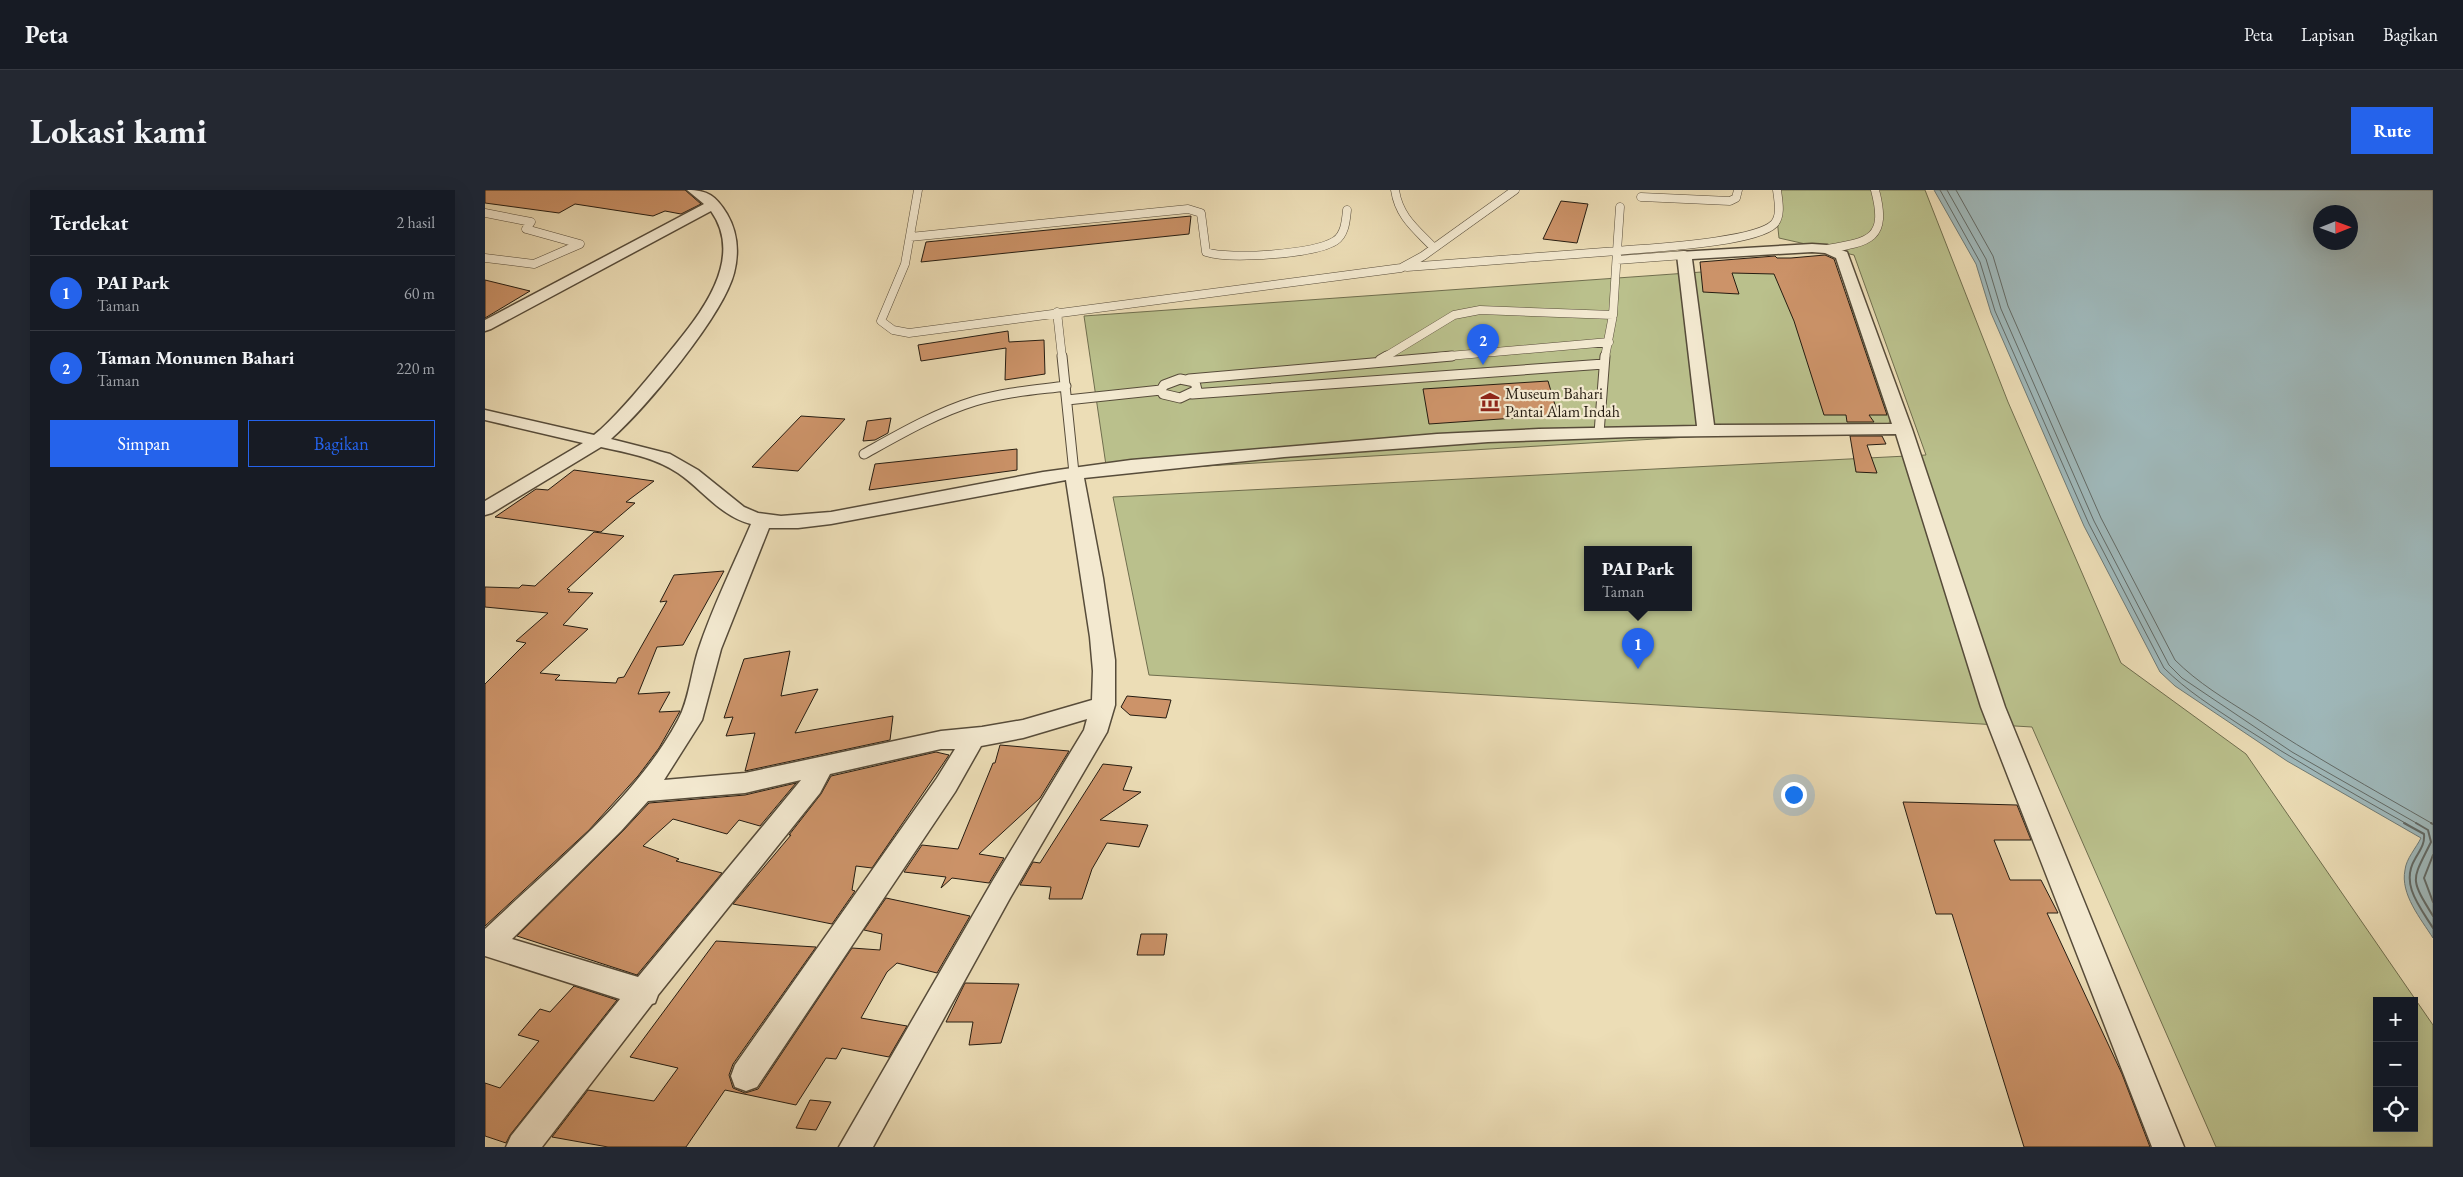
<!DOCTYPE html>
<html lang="id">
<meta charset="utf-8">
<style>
:root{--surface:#171b24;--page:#242831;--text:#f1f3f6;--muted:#9ea1a6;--line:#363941;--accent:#2563eb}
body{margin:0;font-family:"EB Garamond",serif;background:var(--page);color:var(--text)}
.controls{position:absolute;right:15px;bottom:15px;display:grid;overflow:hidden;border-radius:0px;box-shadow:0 5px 20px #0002}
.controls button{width:45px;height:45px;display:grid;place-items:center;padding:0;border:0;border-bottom:1px solid var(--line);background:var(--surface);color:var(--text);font:25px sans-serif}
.compass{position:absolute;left:1828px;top:15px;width:45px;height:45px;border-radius:50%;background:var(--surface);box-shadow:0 5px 20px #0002;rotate:89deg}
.you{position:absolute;left:1308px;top:604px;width:18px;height:18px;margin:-12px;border:4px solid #fff;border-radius:50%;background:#1a73e8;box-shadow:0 0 0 8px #1a73e833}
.badge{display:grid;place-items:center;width:32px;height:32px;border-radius:50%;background:var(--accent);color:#fff;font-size:16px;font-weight:700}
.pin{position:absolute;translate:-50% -41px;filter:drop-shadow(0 1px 2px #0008)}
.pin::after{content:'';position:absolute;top:26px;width:18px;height:15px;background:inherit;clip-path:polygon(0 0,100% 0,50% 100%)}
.popup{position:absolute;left:1099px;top:356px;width:108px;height:65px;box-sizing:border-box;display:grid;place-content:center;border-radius:0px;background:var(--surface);filter:drop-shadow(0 1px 4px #0005);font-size:16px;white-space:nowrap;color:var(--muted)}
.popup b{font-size:19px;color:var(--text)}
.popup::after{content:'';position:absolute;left:50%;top:100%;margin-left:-10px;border:10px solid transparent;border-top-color:var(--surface)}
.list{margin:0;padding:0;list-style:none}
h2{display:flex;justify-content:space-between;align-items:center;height:65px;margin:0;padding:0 20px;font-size:21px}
h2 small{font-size:16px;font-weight:400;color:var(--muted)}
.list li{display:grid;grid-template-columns:32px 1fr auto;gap:15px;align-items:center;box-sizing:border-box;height:75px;padding:0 20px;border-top:1px solid var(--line)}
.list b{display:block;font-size:19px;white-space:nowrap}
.list p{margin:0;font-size:16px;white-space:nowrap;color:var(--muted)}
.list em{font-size:16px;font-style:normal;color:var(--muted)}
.actions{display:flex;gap:10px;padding:15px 20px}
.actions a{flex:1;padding:11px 0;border:1px solid var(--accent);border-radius:0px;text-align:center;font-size:18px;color:var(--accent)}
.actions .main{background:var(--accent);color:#fff}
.icon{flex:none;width:28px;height:28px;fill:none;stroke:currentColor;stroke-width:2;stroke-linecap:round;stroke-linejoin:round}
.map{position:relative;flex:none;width:1948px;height:957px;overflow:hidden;border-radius:0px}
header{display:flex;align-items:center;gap:30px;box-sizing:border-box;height:70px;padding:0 25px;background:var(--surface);border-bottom:1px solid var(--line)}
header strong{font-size:24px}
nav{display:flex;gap:28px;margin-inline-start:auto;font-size:18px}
.intro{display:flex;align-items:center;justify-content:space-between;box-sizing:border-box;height:120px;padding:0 30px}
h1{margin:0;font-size:35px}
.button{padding:12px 22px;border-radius:0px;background:var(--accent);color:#fff;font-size:18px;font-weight:700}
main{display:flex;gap:30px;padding:0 30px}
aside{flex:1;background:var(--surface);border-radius:0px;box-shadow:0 5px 20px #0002}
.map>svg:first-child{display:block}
.green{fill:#bac08c;stroke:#706e4e;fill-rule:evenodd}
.water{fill:#9fb8ba;stroke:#6e7a76;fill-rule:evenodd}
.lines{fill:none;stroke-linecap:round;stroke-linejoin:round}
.shore-far1{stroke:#626a66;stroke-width:1}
.shore{stroke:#626a66;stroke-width:2}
.building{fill:#cc9369;stroke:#251c11}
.service-far1-casing{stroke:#574c3a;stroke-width:9}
.service-casing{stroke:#574c3a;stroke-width:11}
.minor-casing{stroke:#574c3a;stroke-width:3}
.service-far1{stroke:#f3e9d0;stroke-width:8}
.service{stroke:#f3e9d0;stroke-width:9}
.minor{fill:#f3e9d0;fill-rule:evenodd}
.labels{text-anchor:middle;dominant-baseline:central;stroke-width:4.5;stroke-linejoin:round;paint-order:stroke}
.far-poi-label{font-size:16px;fill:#251c11;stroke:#f3e9d0;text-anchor:start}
</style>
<header>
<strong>Peta</strong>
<nav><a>Peta</a><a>Lapisan</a><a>Bagikan</a></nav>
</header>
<div class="intro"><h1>Lokasi kami</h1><a class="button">Rute</a></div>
<main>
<aside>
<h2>Terdekat<small>2 hasil</small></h2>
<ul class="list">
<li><span class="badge">1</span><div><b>PAI Park</b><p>Taman</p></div><em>60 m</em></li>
<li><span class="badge">2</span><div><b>Taman Monumen Bahari</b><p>Taman</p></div><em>220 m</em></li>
</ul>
<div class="actions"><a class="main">Simpan</a><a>Bagikan</a></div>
</aside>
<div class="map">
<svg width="1948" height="957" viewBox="0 0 1948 957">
<rect width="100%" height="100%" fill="#ecddb6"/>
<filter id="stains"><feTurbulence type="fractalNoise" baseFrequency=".004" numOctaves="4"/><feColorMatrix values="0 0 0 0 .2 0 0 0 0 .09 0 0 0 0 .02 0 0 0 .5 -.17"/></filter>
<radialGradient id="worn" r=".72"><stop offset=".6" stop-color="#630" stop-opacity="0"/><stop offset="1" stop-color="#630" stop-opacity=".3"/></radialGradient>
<path class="green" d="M1289,0h151l83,212 113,261 125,91 187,271v122h-217l-184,-420 -883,-52 -36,-178 813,-42 -72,-200 -75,-17zM1103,360h100v58h-100zM1892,811h37v127h-37z
M1343,73l26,50 39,102 -5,10 -781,47 -23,-156z"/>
<path class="water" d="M1449,0h499v748c-12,-19 -33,-44 -28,-68 1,-11 11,-22 16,-32l-134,-77 -112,-75 -15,-14 -76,-146 -93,-213 -15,-49zM1836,22h30v30h-30z"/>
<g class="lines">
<path class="shore-far1" d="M1455,0l40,72 15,49 94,213 75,144c23,23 49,39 76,57 54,35 110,67 167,99
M1462,0l39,69 15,50 93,212 75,144 13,13 110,74 126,72
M1471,0l37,66 15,50 93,212 74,142c23,23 50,39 77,56 59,39 120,73 181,108"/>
<path class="shore" d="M1919,633l20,11c1,10 -4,16 -9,25 -15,25 5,48 18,69
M1931,633l12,7 3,12c-19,39 -22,35 2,74
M1946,633l2,1
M1948,665l-9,23 9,24"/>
</g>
<path class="building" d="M0,0h200l16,14 -20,10 -16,-3 -12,5 -78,-12 -16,9 -74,-10z
M1076,11l27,3 -11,39 -34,-4z
M706,26l-2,18 -268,28 5,-20z
M1340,65l9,4 53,156h-18l5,7h-27l-1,-7h-22l-30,-94 -20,-47 -42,-1 7,21 -36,-2 -3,-30 75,-6 2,2h14z
M0,90l45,11 -45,27z
M523,141l1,11 35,-2 1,34 -40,6 1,-32 -85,13 -3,-16z
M1063,191l10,34 -129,9 -6,-35z
M316,226l44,3 -47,52 -46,-4z
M406,228l-3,15 -13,7 -12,1 4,-20z
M1365,246h32l4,8 -19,1 10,28 -21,-1z
M532,259v21l-148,20 6,-26z
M89,280l80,11 -28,21 9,1 -34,29 -106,-15 41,-28 12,1z
M109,342l30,4 -57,53 3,1 -2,2 25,1 -30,32 25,4 -48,44 20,2 -5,5 61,3 2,-5 6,-1 43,-76 -7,1 14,-27 50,-4 -41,74 -26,2 -19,47 32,-2 -11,20 21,-1 -21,37 -21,28 -49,54 -104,96v-242l41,-41 -10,-2 32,-28 -63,-6v-20l34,1 3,-3 13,1z
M305,461l-9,45 37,-7 -23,44 98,-17 -3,24 -145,31 10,-38 -29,3 7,-19 -9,1 20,-59z
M642,506l44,4 -5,18 -36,-3 -9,-8z
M515,555l69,6 -29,47 -61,56 25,4 -15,25 -37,-5 -11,10 5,-11 -42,-5 18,-27 36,4 35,-86h2z
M451,562l13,3 -77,113 -16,-2 -4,24 3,1 -23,33 -99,-20 58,-69h-2l32,-41 10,-18z
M618,574l29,3 -9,23 18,2 -41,28 48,5 -9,22 -32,-4 -15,26 -10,30h-33l2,-12 -31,-2 13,-23 7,1z
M311,593l-36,43 -21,-6 -12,14 -54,-15 -30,27 36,13 -3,2 46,12 -85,102 -120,-39 105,-104 27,-29 96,-8z
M1418,612l114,3 14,35h-37l16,40h31l17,33h-11l75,161 28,73h-126l-72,-233h-16z
M401,708l84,18 -33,57 -40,-10 -10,9 -26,46 46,8 -18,31 -47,-9 -6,11 -10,-1 -30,47 -71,-15 -39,57h-78l-56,-10 36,-47 66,11 24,-33 -48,-11 86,-116 100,6 -83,117 -4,11 4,13 12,5 13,-4 94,-141 28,2 2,-16 -18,-4z
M656,744h26l-3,21h-27z
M480,793l54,1 -18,59 -32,2 4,-23h-27z
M89,796l43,14 -107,135 -4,8 -21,-7v-53l15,5 39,-47 -21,-6 22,-26 10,3z
M325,910l21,2 -15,28 -20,-2z"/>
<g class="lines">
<defs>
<path id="service-far1" d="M433,0l-13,74 -24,57 12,9 16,3 492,-65 22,-12 92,-66
M910,0c4,27 21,39 39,58
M1156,7l89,4 6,-3 2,-8
M0,23l46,9 -5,7 54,15 -46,20 -49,-6
M425,47l278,-28 13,4 5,39c24,8 108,2 129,-11 10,-6 11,-21 12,-31
M1342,59c43,-7 61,-10 48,-59
M1132,70l67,-5
M922,77l210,-16 3,-44
M572,122l5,45
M900,167l69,-42 26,-5 133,5
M952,167l172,-15
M1120,167l8,-42 4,-64c30,-3 138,-8 157,-27 8,-8 4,-25 3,-34"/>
<path id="service" d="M577,166l12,117
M895,170l7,-4
M695,189l15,3 2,8 -17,8 -17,-4 -2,-4 3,-5z
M704,189l263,-23
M707,204l412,-30
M582,210l94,-10
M1114,243l6,-77
M379,264c36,-20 72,-41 111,-53 30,-9 60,-11 91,-15"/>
<path id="minor" d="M202,0c21,0 29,6 40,24 11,19 12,39 7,59 -11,43 -89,136 -123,166l59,15 28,16 46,37 14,6 23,3 50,-4 212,-40 88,-12 306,-26 102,-5 158,-3 -20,-171 2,-3 133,-8 15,1 20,7 65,177 93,278 179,440h-32l-171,-440 -85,-273 -266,3 -142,5 -204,15 -200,21 19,100 12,82v45l-8,27 -97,166 -137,249h-34l153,-265 92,-152 3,-11 -64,19 -42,8 -26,46 -198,295 -11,4 -11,-4 -4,-11 4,-11 202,-287 18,-29h-14l-111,25 -10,19 -162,202 -3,8 -3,1 -110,143h-36l5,-11 109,-137 -135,-43v-27c65,-62 151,-130 193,-209 11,-20 13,-47 20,-69 14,-43 35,-85 53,-127 -31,-8 -48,-34 -73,-51 -24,-16 -50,-20 -77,-26l-109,66 -7,2v-14l98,-58 -98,-23v-10l109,25 6,-5c23,-21 42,-45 62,-69 31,-38 86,-98 49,-150l-220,118 -6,2v-11l219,-116zM1327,62l13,1 11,5 56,166 -178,1 -22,-166zM581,290l24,157 3,34 -1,29 -69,20 -41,7 -41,4 -196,42 -81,7 38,-60 19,-71 48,-121h29l33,-4zM316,590l-163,197 -126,-38 109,-108 27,-30 97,-8z"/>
</defs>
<use href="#service-far1" class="service-far1-casing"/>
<use href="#service" class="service-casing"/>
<use href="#minor" class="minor-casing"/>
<use href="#service-far1" class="service-far1"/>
<use href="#service" class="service"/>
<use href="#minor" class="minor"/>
</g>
<defs>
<symbol id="museum-bare" viewBox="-9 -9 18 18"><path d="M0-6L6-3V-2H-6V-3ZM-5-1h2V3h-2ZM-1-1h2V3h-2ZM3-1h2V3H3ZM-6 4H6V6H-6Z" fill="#8f2418" stroke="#f3e9d0" stroke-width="2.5" paint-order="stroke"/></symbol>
</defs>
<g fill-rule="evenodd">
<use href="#museum-bare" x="991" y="198" width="28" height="28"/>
</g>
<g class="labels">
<g class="far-poi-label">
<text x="1020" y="203">Museum Bahari<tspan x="1020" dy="18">Pantai Alam Indah</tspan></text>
</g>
</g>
<rect width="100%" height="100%" filter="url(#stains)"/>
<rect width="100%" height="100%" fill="url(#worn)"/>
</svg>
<div class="controls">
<button>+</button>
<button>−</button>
<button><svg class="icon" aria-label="locate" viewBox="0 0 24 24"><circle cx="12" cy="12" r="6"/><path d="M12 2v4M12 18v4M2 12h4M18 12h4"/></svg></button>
</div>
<svg class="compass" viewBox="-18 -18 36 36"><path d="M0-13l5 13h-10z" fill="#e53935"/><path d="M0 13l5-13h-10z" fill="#9ea1a6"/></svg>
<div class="you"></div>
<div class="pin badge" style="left:1153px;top:479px">1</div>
<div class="popup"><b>PAI Park</b>Taman</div>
<div class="pin badge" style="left:998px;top:175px">2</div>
</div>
</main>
